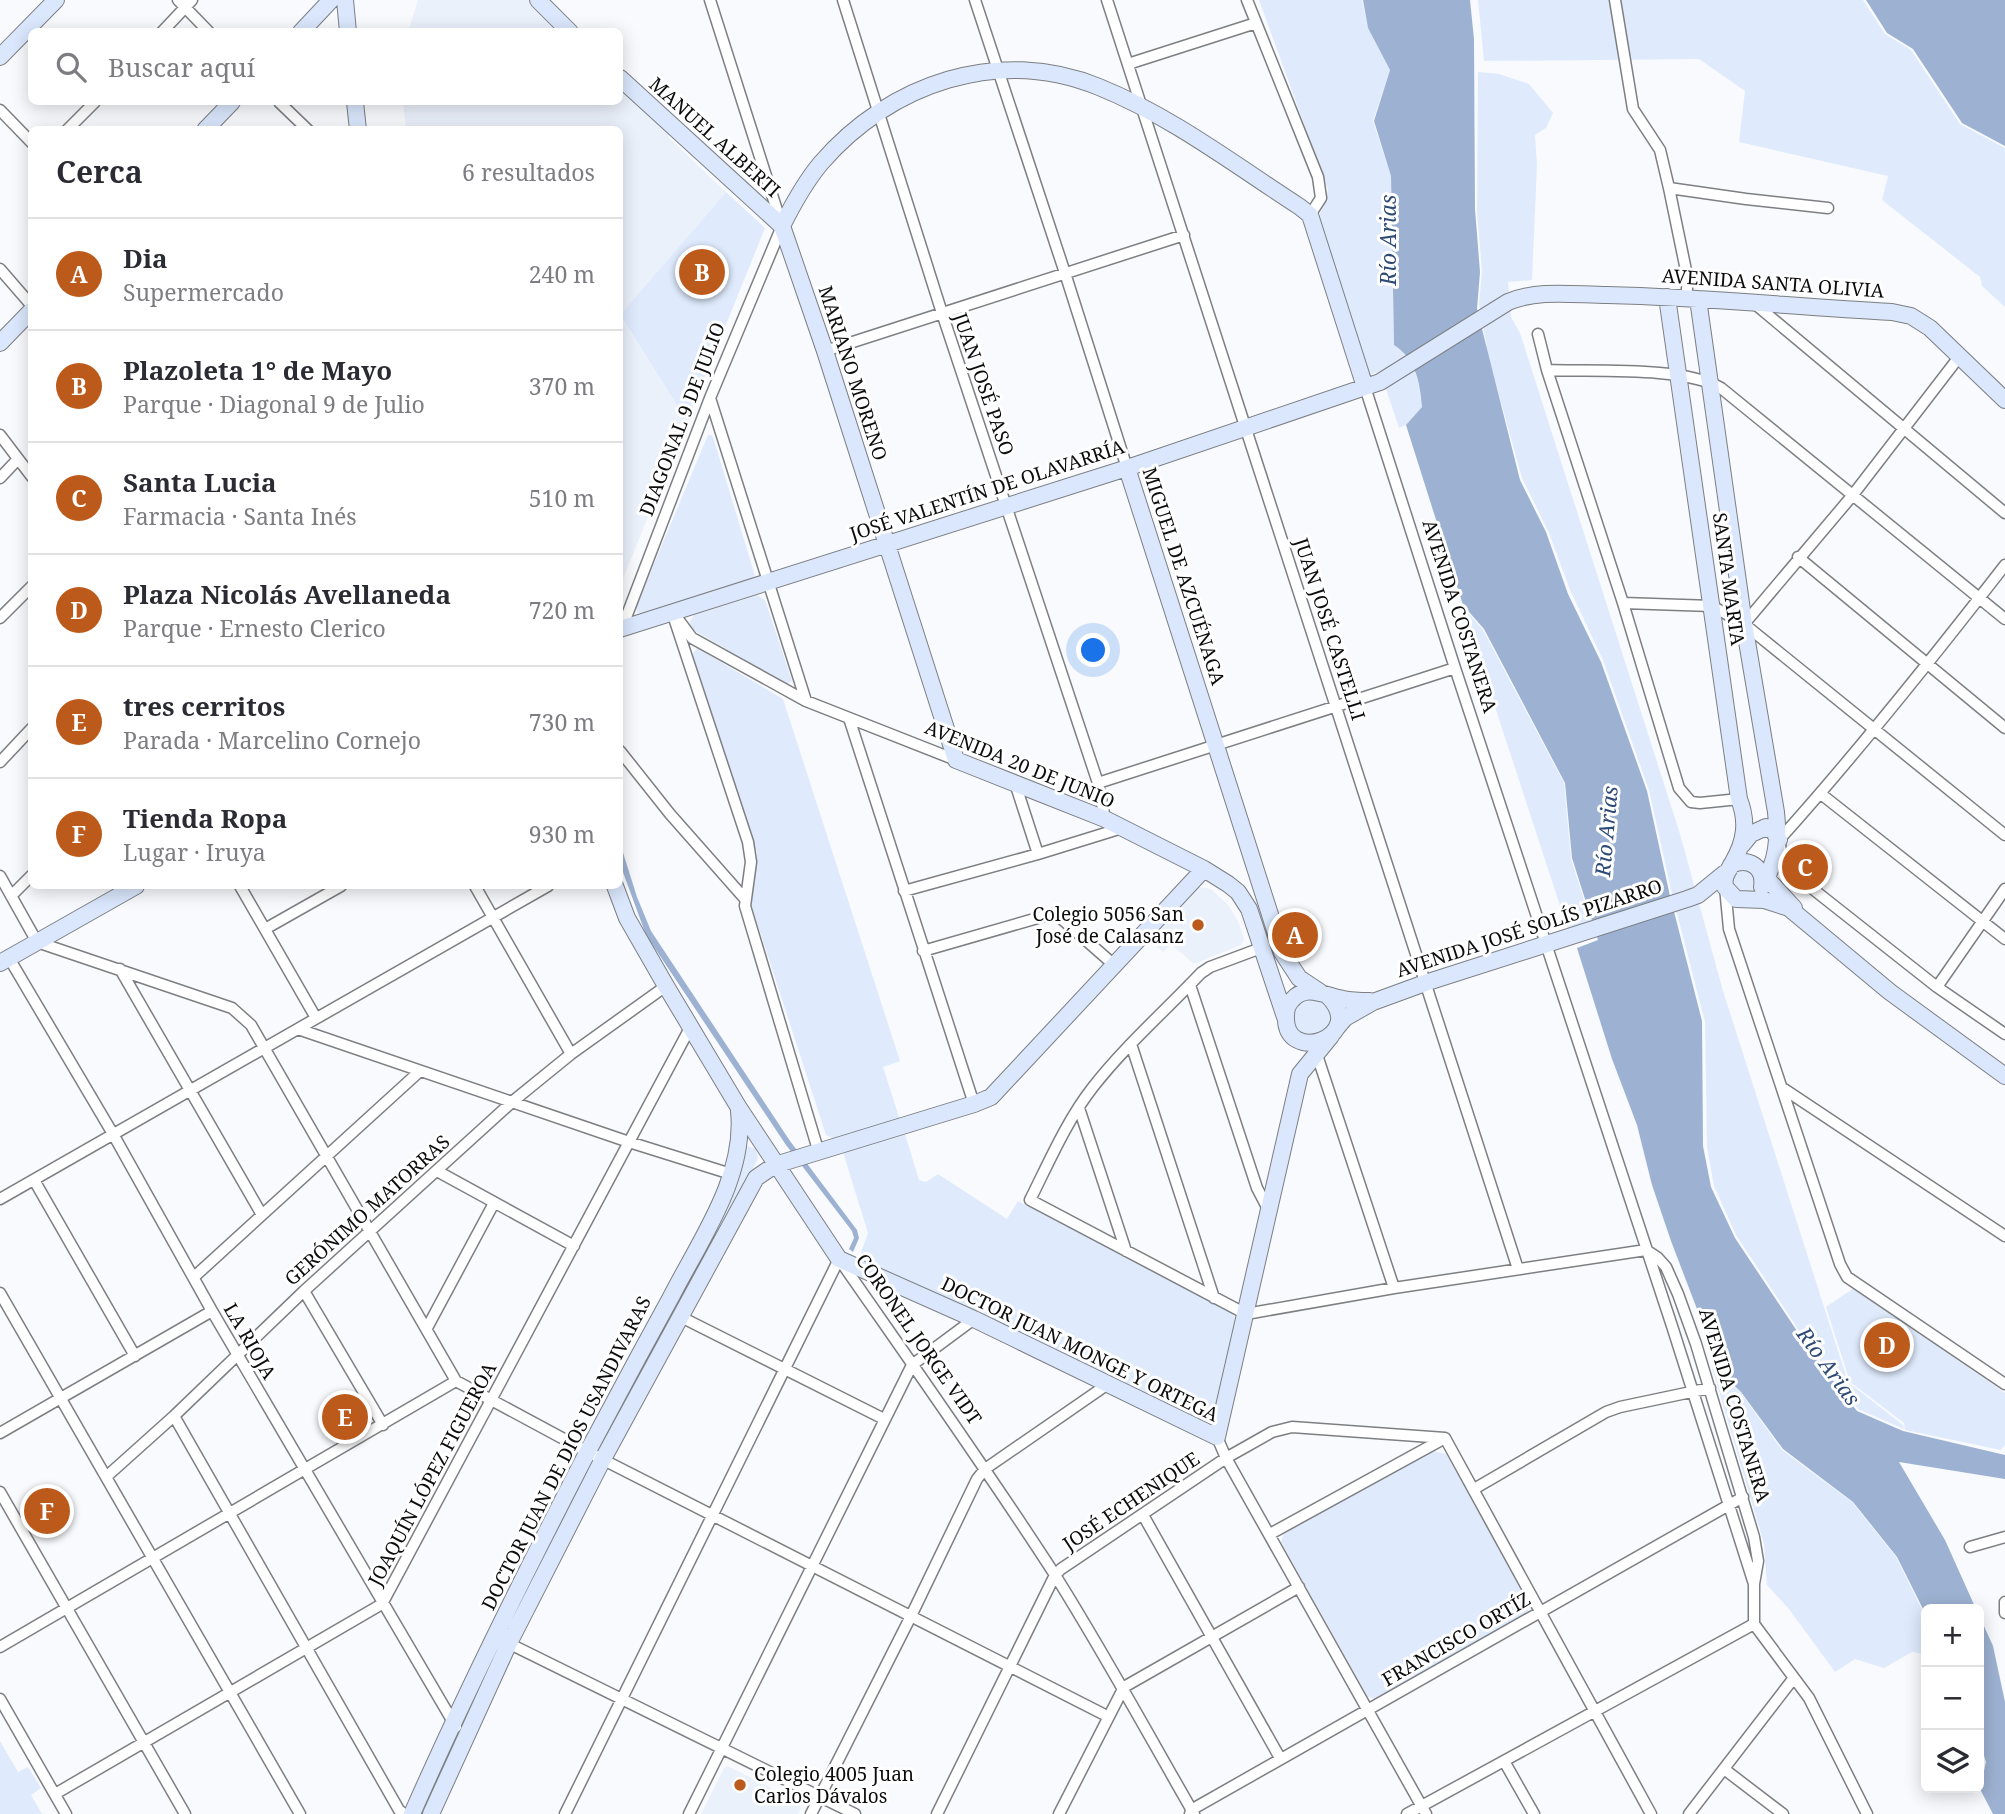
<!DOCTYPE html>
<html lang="es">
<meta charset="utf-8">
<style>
:root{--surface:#fff;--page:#f2f2f3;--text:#2b2b33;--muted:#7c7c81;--line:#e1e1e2;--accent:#bc5a1b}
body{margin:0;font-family:"Noto Serif",serif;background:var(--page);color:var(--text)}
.controls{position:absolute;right:21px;bottom:21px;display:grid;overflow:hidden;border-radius:10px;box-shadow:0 4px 18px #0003}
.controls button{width:63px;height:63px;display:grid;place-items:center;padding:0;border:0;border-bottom:2px solid var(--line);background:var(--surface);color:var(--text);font:35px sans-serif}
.you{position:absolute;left:1094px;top:651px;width:24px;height:24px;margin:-18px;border:5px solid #fff;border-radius:50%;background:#1a73e8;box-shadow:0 0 0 10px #1a73e833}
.badge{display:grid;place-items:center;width:46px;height:46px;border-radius:50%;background:var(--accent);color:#fff;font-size:23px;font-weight:700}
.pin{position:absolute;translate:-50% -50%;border:4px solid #fff;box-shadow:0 2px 7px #0006}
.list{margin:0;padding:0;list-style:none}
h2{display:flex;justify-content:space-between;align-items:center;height:91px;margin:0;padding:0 28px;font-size:30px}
h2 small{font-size:23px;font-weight:400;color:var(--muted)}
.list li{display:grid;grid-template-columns:46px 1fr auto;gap:21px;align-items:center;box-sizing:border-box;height:112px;padding:0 28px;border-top:2px solid var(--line)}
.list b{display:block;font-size:26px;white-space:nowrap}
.list p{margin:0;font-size:23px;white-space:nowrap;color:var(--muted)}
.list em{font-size:23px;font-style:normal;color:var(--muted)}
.icon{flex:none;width:38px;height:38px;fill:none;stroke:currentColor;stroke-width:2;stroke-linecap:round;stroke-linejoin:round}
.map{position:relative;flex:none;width:2005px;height:1814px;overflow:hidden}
.search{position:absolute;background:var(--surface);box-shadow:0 4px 18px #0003;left:28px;top:28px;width:595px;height:77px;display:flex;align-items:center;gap:18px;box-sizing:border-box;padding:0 24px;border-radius:10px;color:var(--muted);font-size:26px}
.panel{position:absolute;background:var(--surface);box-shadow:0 4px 18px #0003;left:28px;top:126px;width:595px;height:763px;border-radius:10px}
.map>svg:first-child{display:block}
.built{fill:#ebf1fb}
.green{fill:#dfebfd}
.water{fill:#9db2d2}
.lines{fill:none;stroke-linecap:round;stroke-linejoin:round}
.street-casing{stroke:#7d7f82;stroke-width:13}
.secondary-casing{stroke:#7d7f82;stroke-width:18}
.street{stroke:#fff;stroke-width:10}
.secondary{stroke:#dae7fc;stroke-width:16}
.poi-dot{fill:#bc5a1b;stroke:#fff;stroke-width:2.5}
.labels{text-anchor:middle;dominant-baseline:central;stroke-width:6;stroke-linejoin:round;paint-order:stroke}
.street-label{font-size:19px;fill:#0c0c0d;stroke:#fff}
.poi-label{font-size:19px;fill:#0c0c0d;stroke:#fff;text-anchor:end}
.water-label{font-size:21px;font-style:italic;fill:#2d4a75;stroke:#fff}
</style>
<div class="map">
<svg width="2005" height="1814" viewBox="0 0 2005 1814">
<rect width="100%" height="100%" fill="#f8fafd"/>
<path class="built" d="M418,0h120l32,32h-162z
M620,78l54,51 -6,8 58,55 -106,123v-185l-214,-1 -3,-27h217z
M620,316l67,105 -67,165z
M1194,886l17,3 18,17 9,15 6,18 -3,6 -47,19 -23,-20 -8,8 -17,-16z
M728,1766l70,36 3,7 -3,5h-97l23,-46z"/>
<path class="green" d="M1259,0h103l6,28 22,42 -17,51 18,55 3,169c22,14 25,38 28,62l-16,18 -7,3 -19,-57 -12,5 -49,-160 9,-26z
M1478,0h385l22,34 26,16 49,74 45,24v159l-23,-21 -2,-9 -98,-77 6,-24 -149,-34 6,-51 -46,-32 -215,2z
M1478,72l21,2 30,10 24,29 -7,15 -11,7 2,30 -5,115 -24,2 3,35 9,16 160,501 43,157 125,391 55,43 1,4 -46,-20 -45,-57 -77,-117 -22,-49 -7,-39 -2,-125 -33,-128 -23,-104 -46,-130 -33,-70 -21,-57 -27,-55 -33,-119 -10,-55 3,-33 -5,-60z
M726,192l39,36 -78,193 -67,-106z
M708,435h4l2,5 41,136 -5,4 -108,34 -5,-2 -1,-5z
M757,595l8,5 27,81 -5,3 -97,-56 -1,-5 5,-8z
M1462,606l21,24 81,153 7,76 20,63 -23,8z
M697,648l86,51 117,362 -17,6 17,53 -64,20 -10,-5 -75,-231 6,-51 -65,-198z
M1742,867l12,6 2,13 -5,6 -6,3 -14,-5 -2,-15z
M1304,994l26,9 4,15 -14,19 -24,-4 -6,-26z
M905,1134l14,46 7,2 12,-8 69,45 11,-18 214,111 5,10 -22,100 -7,4 -350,-166 10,-27 -25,-81z
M748,1146l8,3 2,10 -156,290 -4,3 -2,-1 143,-269c1,-12 0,-29 9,-36z
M1854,1288l151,105v52l-4,5 -96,-20 -1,-7 -54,-41 -24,-75z
M1712,1367l28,25 42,58 70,52 44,55 30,61v36l-14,-2 -28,16 -29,-9 -20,13 -46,-63 -22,-24 -3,-41z
M1433,1451l13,3 84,150 -3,10 -152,85 -7,-2 -87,-155 3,-9z
M0,1741l18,31 10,-5 13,21 -10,7 11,19h-42z"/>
<path class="water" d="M1363,0h107l4,39 1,170 5,63 -3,37 43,171 26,52 22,62 33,68 46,129 23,105 32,125 1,125 8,41 24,51 78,117 44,56 46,20 102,24v24l-106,-17 46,78 31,69h-50v6l-29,-58 -44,-55 -70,-53 -42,-57 -27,-25 -9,-37 -34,-89 -19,-56 -15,-60 -25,-66 -35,-111 21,-8 -26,-82 -7,-75 -81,-154 -21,-24 -57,-180 16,-18c-2,-24 -6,-48 -28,-62l-3,-169 -17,-55 16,-51 -22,-42z
M1866,0h139v146l-43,-23 -49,-74 -26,-16z
M620,843l17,54 14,34 139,210 67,89 2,8 -6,14 -4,-3 5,-11 -2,-7 -66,-86 -140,-210 -26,-71z
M1979,1615l14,31 12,56v112h-12l-13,-25 6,-27 -7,-22z"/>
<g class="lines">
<defs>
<path id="street" d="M178,0l31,32
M843,0l99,313 156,470 7,36
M975,0l90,273 62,195
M1107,0l411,1269
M1247,0l71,177 3,21 -11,17
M1615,0l18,109 27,41 9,38 19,92 -2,17
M162,32l30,-32
M1128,64l128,-41
M279,102l29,28
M0,110l32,33
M67,130l28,-28
M1669,188l77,11 82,9
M0,269l32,37
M1755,304l250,209
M1538,334l9,36 76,233 56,185 12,14 9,1 39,-4
M825,351l359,-116
M1547,370c46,2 136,-4 174,18l284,231
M1365,387l90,281 217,658 82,258
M710,398l96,303
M0,435l32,42
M0,478l18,-19
M1798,557l207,171
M1623,603l89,3 32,18 261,211
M672,612l76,230 3,20 -6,44 74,247
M0,618l32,-32
M678,619l14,19 114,63 150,59
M1744,624l108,-128 107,-139
M622,628l88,-230 72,-172 -72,-226
M849,718l125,386
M620,751l50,63 75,85
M0,762l32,-34
M1015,783l23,71
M1098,783l357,-115
M1821,794l184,145
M1790,871l147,116 68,47
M1794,873l-12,-17 -3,-16c79,-88 153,-181 226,-275
M0,876l37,66 195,66 19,17 205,356 132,71 519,264
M240,886l76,132
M475,886l96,168
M1725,887l4,42 111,335 7,13 158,107
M904,891l134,-37 84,-26
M11,896l21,-21
M265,929l76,-43
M1261,948l-51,19 -9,6c-36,38 -76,73 -108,114 -26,33 -44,75 -63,113l216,114 148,-26 252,-38
M923,951l132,-38 58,51
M9,958l104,176 99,177 244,416
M120,969l142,246
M1190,985l67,203 11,21
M1937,987l68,-98
M298,1029l331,113 102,32
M1131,1044l83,254
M1316,1052l78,236
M1784,1089l221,147
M1079,1108l47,143
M437,1171l137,75
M34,1180l101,176
M0,1199l548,-313
M1646,1250l12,8 8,9 12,27 18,50 58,193 4,24 -4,23v40l55,74 58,116
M194,1277l226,-206
M304,1291l79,134
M0,1293l300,521
M681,1317l203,102
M427,1328l67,-125
M174,1416l225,394 5,4
M0,1433l212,-122
M1217,1437l9,21 200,356
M1445,1438l206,376
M106,1477l68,-61 130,-125 208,-189 59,-48 95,-68
M1474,1489l132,-77 14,-5 90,-19
M0,1492l185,322
M1143,1515l137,243
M1270,1534l175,-96
M1970,1547l35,-10
M2005,1602v11
M506,1642l349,172
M0,1647l456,-266
M0,1699l66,115
M1504,1761l30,53
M1724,1769l59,45
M55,1794l327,-190 309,-578
M565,1814l274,-555c73,105 147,209 216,316 49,78 93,159 139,239
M689,1814l223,-449 62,-46
M811,1814l100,-198 66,-137 8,-10 123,-85
M937,1814l118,-239 6,-6 165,-111 46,-26 20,-5 153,11
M1059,1814l65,-127 175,-100
M1190,1814l1,-4 552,-313
M1407,1814l347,-190
M1689,1814l104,-135"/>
<path id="secondary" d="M345,0l3,32
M538,0l32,32
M301,32l30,-32
M0,57l56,-57
M620,78l162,148 43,125 131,409 149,59 99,50 24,15 10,8 11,17 36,108
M355,102l3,28
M205,130l27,-28
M782,226c11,-22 23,-44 39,-63 69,-80 178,-117 278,-76 72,29 136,78 201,120l10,8 55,172
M1667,297l72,502c9,23 6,42 -6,63 -5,10 -10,14 -8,25l11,12 28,1 25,8 101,84 115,84
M1698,299l46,325 32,188c3,28 1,48 -13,73
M0,343l32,-33
M1127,468l155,484 17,26 21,14
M620,629l507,-161 253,-86 128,-80c30,-13 67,-7 100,-7 95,2 189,12 284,17l19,4 19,12 75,72
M1742,845l9,-11 15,-7 7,4 6,9
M1731,865c18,-8 34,2 31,22
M1760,871l34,37
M615,886l12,32 39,68 73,122 100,151 135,60 243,118 83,-363 31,-38
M0,963l136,-77
M1328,996c41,41 -45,71 -42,19 0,-6 2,-11 6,-15 14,-17 33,-4 51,-1 9,2 18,2 27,2
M1335,1030l10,-12 28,-16 52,-19 262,-84 11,-4 27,-22
M412,1814c54,-123 114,-243 176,-363 27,-51 55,-103 83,-154 29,-57 75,-120 68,-186
M431,1814l78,-171 94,-184 153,-281 19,-13 199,-61 17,-7 213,-228"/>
</defs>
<use href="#street" class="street-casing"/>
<use href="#secondary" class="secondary-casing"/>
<use href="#street" class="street"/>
<use href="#secondary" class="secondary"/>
</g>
<g class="poi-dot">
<circle cx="1198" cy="925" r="7"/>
<circle cx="740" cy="1785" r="7"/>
</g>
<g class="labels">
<g class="street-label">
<text transform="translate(715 137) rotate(42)">MANUEL ALBERTI</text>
<text transform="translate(1773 283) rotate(4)">AVENIDA SANTA OLIVIA</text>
<text transform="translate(853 373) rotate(72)">MARIANO MORENO</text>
<text transform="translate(984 384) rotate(71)">JUAN JOSÉ PASO</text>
<text transform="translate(682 419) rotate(-69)">DIAGONAL 9 DE JULIO</text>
<text transform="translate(987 490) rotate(-18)">JOSÉ VALENTÍN DE OLAVARRÍA</text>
<text transform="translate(1184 576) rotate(72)">MIGUEL DE AZCUÉNAGA</text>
<text transform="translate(1729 579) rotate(82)">SANTA MARTA</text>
<text transform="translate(1460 616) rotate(72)">AVENIDA COSTANERA</text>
<text transform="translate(1330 629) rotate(72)">JUAN JOSÉ CASTELLI</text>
<text transform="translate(1020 764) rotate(22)">AVENIDA 20 DE JUNIO</text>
<text transform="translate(1529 928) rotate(-18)">AVENIDA JOSÉ SOLÍS PIZARRO</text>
<text transform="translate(367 1210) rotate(-42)">GERÓNIMO MATORRAS</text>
<text transform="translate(919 1339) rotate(55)">CORONEL JORGE VIDT</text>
<text transform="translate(250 1341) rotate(60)">LA RIOJA</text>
<text transform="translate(1080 1349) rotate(26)">DOCTOR JUAN MONGE Y ORTEGA</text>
<text transform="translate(1735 1405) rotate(73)">AVENIDA COSTANERA</text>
<text transform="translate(566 1453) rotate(-63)">DOCTOR JUAN DE DIOS USANDIVARAS</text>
<text transform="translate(432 1474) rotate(-62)">JOAQUÍN LÓPEZ FIGUEROA</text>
<text transform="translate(1131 1501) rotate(-34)">JOSÉ ECHENIQUE</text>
<text transform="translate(1456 1639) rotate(-30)">FRANCISCO ORTÍZ</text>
</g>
<g class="poi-label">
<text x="1184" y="914">Colegio 5056 San<tspan x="1184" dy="22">José de Calasanz</tspan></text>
<text x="754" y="1774" text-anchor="start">Colegio 4005 Juan<tspan x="754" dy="22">Carlos Dávalos</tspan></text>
</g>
<g class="water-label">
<text transform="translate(1388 240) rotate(-90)">Río Arias</text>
<text transform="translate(1606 831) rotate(-85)">Río Arias</text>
<text transform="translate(1829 1366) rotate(54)">Río Arias</text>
</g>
</g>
</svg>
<div class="controls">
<button>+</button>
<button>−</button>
<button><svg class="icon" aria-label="layers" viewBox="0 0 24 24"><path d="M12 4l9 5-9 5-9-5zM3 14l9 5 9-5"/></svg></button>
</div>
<div class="you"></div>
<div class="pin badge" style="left:1295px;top:935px">A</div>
<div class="pin badge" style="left:702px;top:272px">B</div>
<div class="pin badge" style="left:1805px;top:867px">C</div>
<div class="pin badge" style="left:1887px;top:1345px">D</div>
<div class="pin badge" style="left:345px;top:1417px">E</div>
<div class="pin badge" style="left:47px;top:1511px">F</div>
<div class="search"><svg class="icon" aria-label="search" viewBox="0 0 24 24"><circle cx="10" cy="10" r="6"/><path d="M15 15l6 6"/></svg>Buscar aquí</div>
<section class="panel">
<h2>Cerca<small>6 resultados</small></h2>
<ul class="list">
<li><span class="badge">A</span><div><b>Dia</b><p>Supermercado</p></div><em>240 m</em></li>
<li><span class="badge">B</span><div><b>Plazoleta 1° de Mayo</b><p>Parque · Diagonal 9 de Julio</p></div><em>370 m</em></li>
<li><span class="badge">C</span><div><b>Santa Lucia</b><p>Farmacia · Santa Inés</p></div><em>510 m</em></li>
<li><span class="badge">D</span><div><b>Plaza Nicolás Avellaneda</b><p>Parque · Ernesto Clerico</p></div><em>720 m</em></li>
<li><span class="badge">E</span><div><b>tres cerritos</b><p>Parada · Marcelino Cornejo</p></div><em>730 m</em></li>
<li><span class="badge">F</span><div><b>Tienda Ropa</b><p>Lugar · Iruya</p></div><em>930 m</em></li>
</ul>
</section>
</div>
